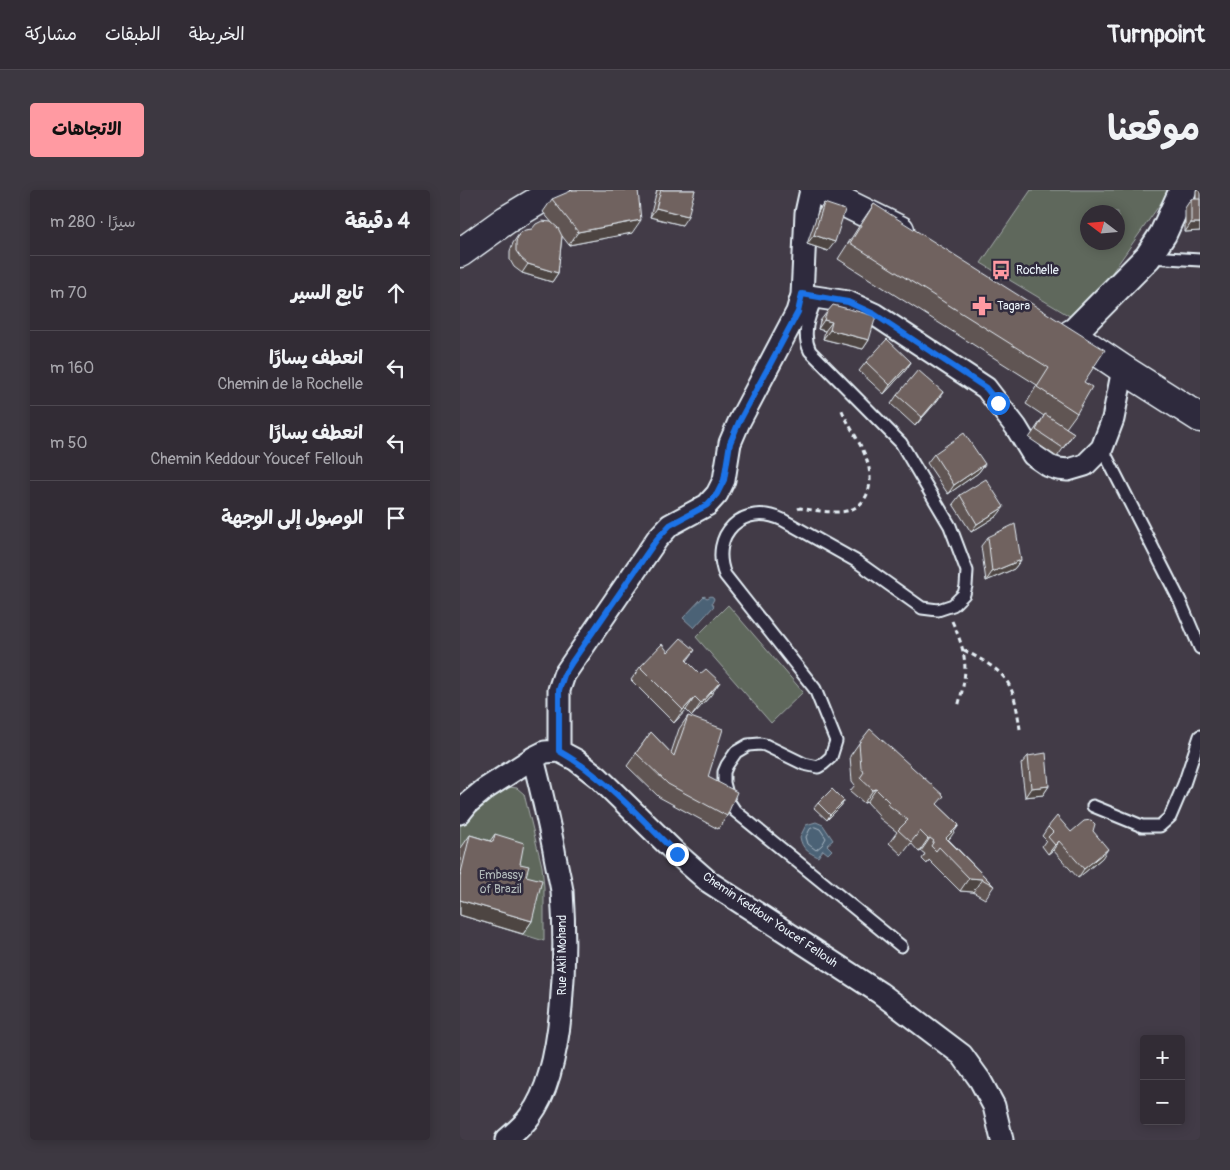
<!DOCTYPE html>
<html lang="ar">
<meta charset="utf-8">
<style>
:root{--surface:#322c35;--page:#3d3841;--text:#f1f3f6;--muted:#a8a7ad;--line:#4d4850;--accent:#ff9aa2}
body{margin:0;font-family:Pangolin,"Playpen Sans Arabic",sans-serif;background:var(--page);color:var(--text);direction:rtl}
.controls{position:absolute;right:15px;bottom:15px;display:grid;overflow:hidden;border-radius:5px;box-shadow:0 2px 12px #0003}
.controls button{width:45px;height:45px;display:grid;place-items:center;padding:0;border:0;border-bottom:1px solid var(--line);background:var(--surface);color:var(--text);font:25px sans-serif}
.compass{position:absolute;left:620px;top:15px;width:45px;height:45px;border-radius:50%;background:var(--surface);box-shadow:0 2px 12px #0003;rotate:286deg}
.stop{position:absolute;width:15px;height:15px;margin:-11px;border:4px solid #1a73e8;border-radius:50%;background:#fff}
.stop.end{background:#1a73e8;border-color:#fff;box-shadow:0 1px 5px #0008}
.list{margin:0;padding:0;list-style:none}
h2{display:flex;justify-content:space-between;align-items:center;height:65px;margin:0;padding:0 20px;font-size:21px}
h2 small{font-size:16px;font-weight:400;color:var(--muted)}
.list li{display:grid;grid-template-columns:32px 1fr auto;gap:15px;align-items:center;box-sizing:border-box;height:75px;padding:0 20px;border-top:1px solid var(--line)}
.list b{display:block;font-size:19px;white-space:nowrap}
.list p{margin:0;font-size:16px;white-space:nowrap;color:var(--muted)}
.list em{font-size:16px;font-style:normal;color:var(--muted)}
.icon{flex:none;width:28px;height:28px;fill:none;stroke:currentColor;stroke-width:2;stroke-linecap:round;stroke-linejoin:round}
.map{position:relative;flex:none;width:740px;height:950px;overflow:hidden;direction:ltr;border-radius:5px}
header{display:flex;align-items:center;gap:30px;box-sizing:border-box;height:70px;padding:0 25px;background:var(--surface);border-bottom:1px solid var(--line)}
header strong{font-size:24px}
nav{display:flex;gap:28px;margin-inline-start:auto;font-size:18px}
.intro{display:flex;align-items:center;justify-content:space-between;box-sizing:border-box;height:120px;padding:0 30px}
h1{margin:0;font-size:35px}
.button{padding:12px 22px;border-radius:5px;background:var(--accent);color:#111;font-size:18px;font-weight:700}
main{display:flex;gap:30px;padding:0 30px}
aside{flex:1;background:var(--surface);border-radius:5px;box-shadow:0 2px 12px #0003}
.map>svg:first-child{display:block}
.green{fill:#5f685c;stroke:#a4acaa;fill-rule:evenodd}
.water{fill:#4b6276;stroke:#8a9baa}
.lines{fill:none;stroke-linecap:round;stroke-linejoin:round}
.shore{stroke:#a9b8c4;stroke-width:1}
.service-casing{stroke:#e8f1f8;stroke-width:15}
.minor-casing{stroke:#e8f1f8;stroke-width:25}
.tertiary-casing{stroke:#e8f1f8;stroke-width:30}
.primary-casing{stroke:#e8f1f8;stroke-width:31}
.path{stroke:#e8f1f8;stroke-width:3;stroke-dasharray:5 4;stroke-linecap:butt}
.service{stroke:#2f2a3d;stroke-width:11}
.minor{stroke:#2f2a3d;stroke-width:21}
.tertiary{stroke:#2f2a3d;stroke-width:26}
.primary{stroke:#2f2a3d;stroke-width:28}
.wall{fill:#605452;stroke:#e8f1f8}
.shaded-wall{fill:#4e4542;stroke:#e8f1f8}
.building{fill:#70625f;stroke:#e8f1f8}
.route{stroke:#1a73e8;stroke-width:6}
.labels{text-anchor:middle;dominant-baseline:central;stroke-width:5;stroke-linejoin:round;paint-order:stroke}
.poi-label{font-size:12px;fill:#e8f1f8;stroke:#2f2a3d;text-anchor:start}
.park-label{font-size:12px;fill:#b1baba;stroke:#2f2a3d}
.street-label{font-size:12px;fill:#e8f1f8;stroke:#2f2a3d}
</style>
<header>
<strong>Turnpoint</strong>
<nav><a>الخريطة</a><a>الطبقات</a><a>مشاركة</a></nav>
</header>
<div class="intro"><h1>موقعنا</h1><a class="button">الاتجاهات</a></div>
<main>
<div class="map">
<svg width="740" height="950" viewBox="0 0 740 950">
<rect width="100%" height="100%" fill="#423b47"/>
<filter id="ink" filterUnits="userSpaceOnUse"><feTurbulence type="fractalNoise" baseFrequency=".02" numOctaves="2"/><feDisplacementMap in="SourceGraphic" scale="10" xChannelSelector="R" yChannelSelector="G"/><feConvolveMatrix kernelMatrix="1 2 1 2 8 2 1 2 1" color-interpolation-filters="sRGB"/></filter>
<g filter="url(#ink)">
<path class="green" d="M571,0h139l-92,131 -97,-58zM628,22h30v30h-30z
M268,415l75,87 -32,31 -75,-86z
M49,597l8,1 7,6 18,72 2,21v54l-84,-26v-91l13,-16z"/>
<path class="water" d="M244,406l3,2 4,-2 2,1 1,2 -2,4 2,3 -20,22 -11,-10z
M356,632l7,3 10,15 -6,5 5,5 -4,4 -5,-4 -5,7c-10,-5 -16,-8 -18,-20l6,-12z"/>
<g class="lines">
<path class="shore" d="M355,637l5,2 6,9 -4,7 -6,5 -8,-6 -2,-7 4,-8z"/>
<defs>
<path id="service" d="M690,67l50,3
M357,106c-7,18 -16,36 -7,55l91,92 49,83 17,45 -1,15 -2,8 -11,11 -15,5 -16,-2 -66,-47 -73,-41c-40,-19 -74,15 -58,55l90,114 21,52 -5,16 -8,7 -5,3 -14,-3 -39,-19 -5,-1 -12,1 -12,7 -9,13 -3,7v11l5,19 6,9 166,135
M642,258l78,153 20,47
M633,616l49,20h18l10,-9 14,-33 16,-48"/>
<path id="minor" d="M342,105l46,7 26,12 112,74 30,39 17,28 16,11 9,3 10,1 17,-5 17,-17 11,-29 10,-50
M99,561v-61l5,-15 93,-136 13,-14 37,-20 10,-11 7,-14 6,-37 9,-21 58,-110 5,-17 4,-82 5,-23
M0,623l8,-10 17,-14 48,-31 12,-6 14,-1 17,9 22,17 79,77 32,28 171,111 82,62 18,25 14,26 8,34
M46,950c8,-7 18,-15 24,-24 36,-47 36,-167 32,-225 -2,-13 -6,-27 -8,-41 -6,-31 -13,-61 -21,-92"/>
<path id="tertiary" d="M612,144l76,-77 15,-23 20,-44"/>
<path id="primary" d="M359,0l81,40
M0,63l46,-33 50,-30
M611,144l52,35 77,49"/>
</defs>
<use href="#service" class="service-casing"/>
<use href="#minor" class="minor-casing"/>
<use href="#tertiary" class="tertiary-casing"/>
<use href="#primary" class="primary-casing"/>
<path class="path" d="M338,319l2,-1c12,2 24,4 35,4 29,1 40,-22 33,-48 -5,-19 -20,-38 -27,-56
M492,431c16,35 16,50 6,86
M504,460c44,24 49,29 56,79"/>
<use href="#service" class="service"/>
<use href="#minor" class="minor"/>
<use href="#tertiary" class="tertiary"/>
<use href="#primary" class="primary"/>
</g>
<path class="wall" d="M197,0h38l-13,35 -32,-8z
M736,0h4v41l-15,1v-24l6,-9h5z
M92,9l80,34 -63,12 -7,-9 -4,37 -6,9 -30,-9 -8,-6 -4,-7v-9l3,-8 6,-9 13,-5 21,-5 -10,-12z
M364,13l4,48 -21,-7 11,-32z
M414,14l210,178 -7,31 -11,15 8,5 -17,24 -28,-19 15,-22 -18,-12 11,-19 -199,-126 25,-39z
M367,122l42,28 -6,9 -40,-10 2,-8 -7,-2 2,-8z
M406,172h45l-6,9 -21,23 -25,-23z
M483,202l-6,9 -22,25 -24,-22 6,-9z
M474,264l51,10 -7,9 -30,21 -21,-31z
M500,305l37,21 -26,16 -18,-28z
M528,347l33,23 -7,9 -28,12 -5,-35z
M235,460l-8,11 24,34 -19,21 -6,-6 -12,13 -43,-43 9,-13 28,-15z
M228,526l20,61 19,39 -9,13 -59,-32 -32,-31 24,-34 20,21 8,-24z
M399,553l79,62 21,20 -11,14 46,47 -9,13 -12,-7 -13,-1 -31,-31 -2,4 -5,-5 3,-5 -4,-3 -2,1 -8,-9 -9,12 -13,-12 8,-11 -19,-15 1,-2 -12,-13 -3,1 -14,-12 5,-6 -3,-4 -2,-25z
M568,566l21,30 -6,9 -18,2 -4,-33z
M384,611l-3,5 -14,14 -13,-12 4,-5z
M588,637l23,5 22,-1 9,27 -24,20 -25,-28 -5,4 -6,-8 4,-6 -4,-4z
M35,644l25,30 6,12 6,45 -9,13 -63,-19v-64l1,-3 9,-13 20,6z"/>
<path class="shaded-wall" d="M196,18l32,8 -6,9 -32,-8z
M181,30l-9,13 -63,12 9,-13z
M731,33h9v8l-15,1z
M354,45l21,7 -7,9 -21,-7z
M68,74l30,9 -6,9 -30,-9z
M364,130l8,2 -7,9 -7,-2z
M370,140l39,10 -6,9 -40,-10z
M451,172l-6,9 -21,23 6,-9z
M483,202l-6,9 -22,25 7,-9z
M525,274l-7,9 -30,21 6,-9z
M544,317l-7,9 -26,16 6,-8z
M561,370l-7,9 -28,12 6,-9z
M260,492l-9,13 -19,21 9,-13z
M235,507l-9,13 -12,13 9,-13z
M589,596l-6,9 -18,2 6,-9z
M416,599l-9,13 -3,1 9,-13z
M384,611l-3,5 -14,14 3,-5z
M499,635l-9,13 -10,10 6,-10z
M470,648l-9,13 -2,1 9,-13z
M599,651l-6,9 -5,4 7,-9z
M648,659l-6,9 -24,20 6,-9z
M509,688l13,1 -9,13 -13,-1z
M0,710l72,21 -9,13 -63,-19z"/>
<path class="building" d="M113,0h65l3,30 -63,12 -26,-33z
M201,0h34l-7,26 -32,-8z
M731,9h9v24h-9z
M364,13l21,7 -10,32 -21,-7z
M414,14l231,146 -21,32 8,5 -15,26 -40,-26 12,-19 -199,-125z
M82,31l9,1 7,6 4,8 -4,37 -30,-9 -7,-6 -5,-7v-9l3,-8 6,-4 7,-1 4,-5z
M373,115l43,11 -7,24 -39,-10 2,-8 -8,-2 3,-8z
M427,149l24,23 -21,23 -24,-23z
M458,180l25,22 -21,25 -25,-22z
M585,224l29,19 -11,15 -27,-18z
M504,243l21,31 -31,21 -20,-31z
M526,289l18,28 -27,17 -17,-29z
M555,334l6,36 -29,12 -4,-35z
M221,448l14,12 -9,10 14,14 6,-5 14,13 -19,21 -6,-6 -12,13 -43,-43 22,-23 6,8z
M228,526l35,13 -15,48 29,15 -10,24 -59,-32 -32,-31 15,-21 23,24z
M410,539l74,67 -7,8 22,21 -13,13 48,48 -12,-7 -13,-1 -30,-31 -3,4 -5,-5 3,-5 -4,-3 -2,1 -8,-8 -9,11 -13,-12 10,-10 -21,-16 2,-2 -13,-13 -3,1 -13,-12 4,-6 -3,-4 -2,-25z
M586,563l3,33 -18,2 -3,-32z
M372,599l12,12 -14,14 -12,-12z
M597,626l14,16 13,-11 7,-1 4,4 -2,7 15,18 -24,20 -25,-28 -4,4 -7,-8 5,-5 -5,-5z
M35,644l29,9 -4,21 9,2 -3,10 16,4 -10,41 -72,-21v-23l10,-42 23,7z"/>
</g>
<g class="lines" filter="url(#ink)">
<path class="route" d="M217,664c-37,-36 -73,-78 -118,-103v-61l5,-15 8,-13 85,-123 13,-14 37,-20 10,-11 7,-14 6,-37 9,-21 59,-110 4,-18 46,8 26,12 112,74 12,15"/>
</g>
<defs>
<symbol id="bus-bare" viewBox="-9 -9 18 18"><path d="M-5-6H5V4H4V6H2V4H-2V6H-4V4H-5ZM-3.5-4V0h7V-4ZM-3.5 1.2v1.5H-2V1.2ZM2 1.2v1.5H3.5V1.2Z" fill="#ff9aa2" stroke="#2f2a3d" stroke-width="2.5" paint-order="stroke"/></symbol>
<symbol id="pharmacy-bare" viewBox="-9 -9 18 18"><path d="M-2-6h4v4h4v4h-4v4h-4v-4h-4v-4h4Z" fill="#ff9aa2" stroke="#2f2a3d" stroke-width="2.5" paint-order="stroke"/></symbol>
</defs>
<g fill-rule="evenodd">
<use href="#bus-bare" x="527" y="66" width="28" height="28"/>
<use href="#pharmacy-bare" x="508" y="102" width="28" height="28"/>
</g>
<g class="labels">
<g class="poi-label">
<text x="556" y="80">Rochelle</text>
<text x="537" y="116">Tagara</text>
</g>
<g class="park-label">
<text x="41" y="685">Embassy<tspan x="41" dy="14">of Brazil</tspan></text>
</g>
<g class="street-label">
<text transform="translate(310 730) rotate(34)">Chemin Keddour Youcef Fellouh</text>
<text transform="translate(102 765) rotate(-90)">Rue Akli Mohand</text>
</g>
</g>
</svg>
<div class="controls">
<button>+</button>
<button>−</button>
</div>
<svg class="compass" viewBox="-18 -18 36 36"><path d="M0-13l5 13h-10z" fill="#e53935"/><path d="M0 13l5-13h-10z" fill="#a8a7ad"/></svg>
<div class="stop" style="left:538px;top:213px"></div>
<div class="stop end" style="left:217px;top:664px"></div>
</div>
<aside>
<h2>4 دقيقة<small>سيرًا · 280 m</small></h2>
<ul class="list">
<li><svg class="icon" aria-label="ahead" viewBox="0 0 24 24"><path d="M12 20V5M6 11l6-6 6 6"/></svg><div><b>تابع السير</b></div><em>70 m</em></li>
<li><svg class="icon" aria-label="left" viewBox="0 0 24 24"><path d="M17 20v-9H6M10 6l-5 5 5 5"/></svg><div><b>انعطف يسارًا</b><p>Chemin de la Rochelle</p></div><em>160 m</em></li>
<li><svg class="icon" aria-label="left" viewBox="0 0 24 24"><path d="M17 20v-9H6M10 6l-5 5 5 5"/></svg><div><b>انعطف يسارًا</b><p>Chemin Keddour Youcef Fellouh</p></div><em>50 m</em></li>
<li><svg class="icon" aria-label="arrive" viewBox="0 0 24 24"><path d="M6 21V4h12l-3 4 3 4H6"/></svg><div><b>الوصول إلى الوجهة</b></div></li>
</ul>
</aside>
</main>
